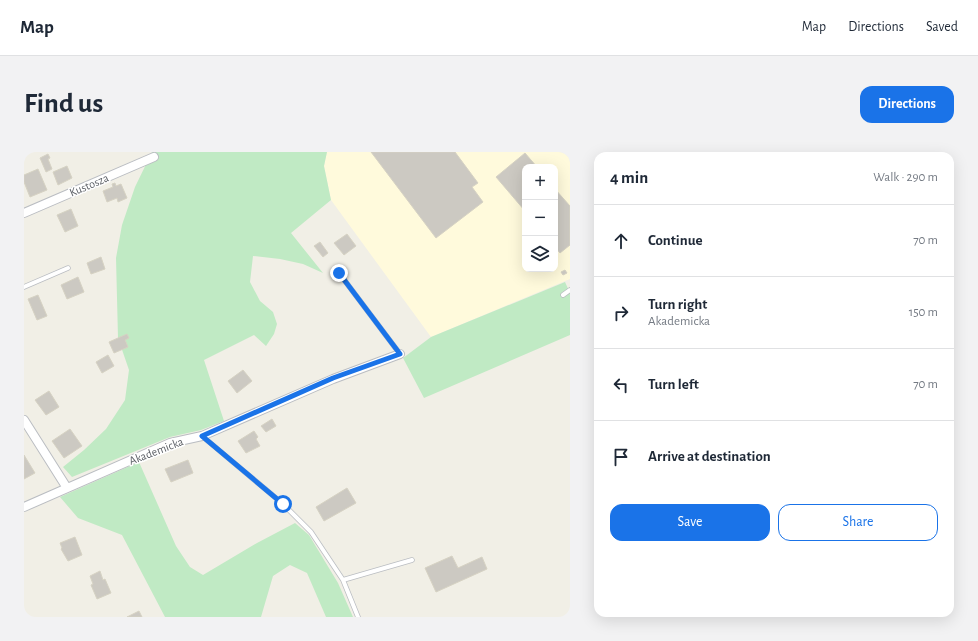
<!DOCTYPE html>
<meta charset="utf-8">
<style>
:root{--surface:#fff;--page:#f2f2f3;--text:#1f2937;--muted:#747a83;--line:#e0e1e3;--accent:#1a73e8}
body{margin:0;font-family:"Alegreya Sans",sans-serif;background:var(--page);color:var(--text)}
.controls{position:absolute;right:12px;top:12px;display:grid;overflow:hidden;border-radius:8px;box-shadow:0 4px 16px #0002}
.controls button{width:36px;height:36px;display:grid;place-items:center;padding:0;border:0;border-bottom:1px solid var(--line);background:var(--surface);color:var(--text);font:20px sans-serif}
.stop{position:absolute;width:12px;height:12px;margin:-9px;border:3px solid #1a73e8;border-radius:50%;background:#fff}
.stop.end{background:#1a73e8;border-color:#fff;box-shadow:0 1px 4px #0008}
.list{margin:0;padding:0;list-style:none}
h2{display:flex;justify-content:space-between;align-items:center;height:52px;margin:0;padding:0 16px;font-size:17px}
h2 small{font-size:13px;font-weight:400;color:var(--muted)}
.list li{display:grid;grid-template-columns:26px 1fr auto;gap:12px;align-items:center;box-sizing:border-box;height:72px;padding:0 16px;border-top:1px solid var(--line)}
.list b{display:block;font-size:15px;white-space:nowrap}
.list p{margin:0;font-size:13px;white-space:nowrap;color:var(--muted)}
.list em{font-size:13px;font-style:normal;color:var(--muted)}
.actions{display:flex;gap:8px;padding:12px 16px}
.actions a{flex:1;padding:9px 0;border:1px solid var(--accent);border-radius:12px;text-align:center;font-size:14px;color:var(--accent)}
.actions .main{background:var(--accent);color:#fff}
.icon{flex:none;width:22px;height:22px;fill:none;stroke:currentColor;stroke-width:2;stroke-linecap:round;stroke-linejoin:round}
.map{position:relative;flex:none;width:546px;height:465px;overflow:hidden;border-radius:12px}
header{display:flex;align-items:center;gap:24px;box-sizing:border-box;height:56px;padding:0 20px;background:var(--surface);border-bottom:1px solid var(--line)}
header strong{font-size:19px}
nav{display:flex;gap:22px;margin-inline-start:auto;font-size:14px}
.intro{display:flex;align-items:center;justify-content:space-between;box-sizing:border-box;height:96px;padding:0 24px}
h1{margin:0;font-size:28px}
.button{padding:10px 18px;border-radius:12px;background:var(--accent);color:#fff;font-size:14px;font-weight:700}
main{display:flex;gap:24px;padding:0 24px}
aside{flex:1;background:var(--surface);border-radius:12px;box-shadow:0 4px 16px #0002}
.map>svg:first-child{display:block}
.commercial{fill:#fffadc;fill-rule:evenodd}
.green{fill:#c0eac4}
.building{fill:#ccc9c2;stroke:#d6d2c3}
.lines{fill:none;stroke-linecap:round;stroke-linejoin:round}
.service-casing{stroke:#babdc2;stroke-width:5.5}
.minor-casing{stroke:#babdc2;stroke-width:10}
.service{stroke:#fff;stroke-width:4}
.minor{stroke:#fff;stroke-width:8}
.route{stroke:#1a73e8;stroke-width:5}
.labels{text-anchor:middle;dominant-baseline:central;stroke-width:3;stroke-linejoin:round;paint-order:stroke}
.street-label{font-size:12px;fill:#5d6167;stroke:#fff}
</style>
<header>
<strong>Map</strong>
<nav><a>Map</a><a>Directions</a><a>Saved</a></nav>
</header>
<div class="intro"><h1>Find us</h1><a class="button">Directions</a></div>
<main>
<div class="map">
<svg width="546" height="465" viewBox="0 0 546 465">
<rect width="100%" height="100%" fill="#f1efe6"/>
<path class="commercial" d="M303,0h243v127l-139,58 -100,-137 -7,-34zM501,15h30v102h-30z"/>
<path class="green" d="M128,0h175l-3,14 7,34 -40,33 32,40 -20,-9 -23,-5 -27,-3 -3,26 10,19 13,11 4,12 -3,10 -8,12 -12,-11 -50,25 20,61 -23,9 -31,7 -98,40 -9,-10 21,-17 22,-21 19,-29 4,-30 -11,-32 -2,-80 6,-33 13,-38z
M541,130l5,11v42l-146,63 -21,-40 28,-21z
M115,310l37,84 14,21 13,8 54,-32 38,-20 14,12 29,48 15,34h-27l-19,-44 -17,-8 -17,11 -12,41h-96l-43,-82 -44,-17 -18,-21z"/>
<path class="building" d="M347,0h84l23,31 -6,4 11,15 -47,36z
M501,1l12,14h-12v44l-29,-34z
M24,2l2,4 -2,1 4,10 -6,3 -6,-14z
M43,14l5,12 -14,7 -5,-13z
M14,17l9,21 -17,7 -6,-15v-7z
M91,31l1,3 5,-2 6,14 -9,4 -1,-4 -10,4 -4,-11 10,-4 -1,-3z
M531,37l15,17v39l-10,8 -5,-6z
M47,57l7,17 -13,6 -8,-17z
M323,82l9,12 -12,9 -10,-12z
M296,90l8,11 -5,4 -9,-11z
M77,105l4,12 -14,5 -4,-11z
M541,118l2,3 -4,2 -2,-3z
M54,125l6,15 -17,7 -6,-14z
M14,143l9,21 -10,4 -9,-21z
M103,182l2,4 -4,2 3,7 -14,6 -5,-11z
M84,203l6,11 -12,7 -6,-11z
M219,218l9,11 -15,12 -9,-12z
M25,239l10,16 -13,8 -11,-15z
M248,267l4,7 -10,6 -5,-6z
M46,277l12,17 -18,12 -12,-17z
M230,279l4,6 -2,2 4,7 -14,7 -8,-12z
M0,303l11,18 -11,6z
M164,308l5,13 -22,9 -6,-13z
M323,336l9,15 -32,18 -8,-14z
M51,385l7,18 -14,6 -7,-12 1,-1 -2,-5z
M428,404l6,12 24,-11 5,12 -51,23 -11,-24z
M76,419l3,9 2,-1 6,14 -14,6 -6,-14 2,-1 -3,-8z
M115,459l3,6h-15z"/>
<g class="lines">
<defs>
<path id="service" d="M315,121l61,81
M0,135l44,-19
M539,143l7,-5
M178,284l81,68 28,28 32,48 69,-20
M319,428l15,37"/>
<path id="minor" d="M0,61l130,-56
M0,268l43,68
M0,355l146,-64 32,-7 131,-57 67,-25"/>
</defs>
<use href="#service" class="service-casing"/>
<use href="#minor" class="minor-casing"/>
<use href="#service" class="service"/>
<use href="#minor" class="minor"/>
</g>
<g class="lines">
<path class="route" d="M259,352l-81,-68 131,-58 67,-24 -61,-81"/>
</g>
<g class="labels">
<g class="street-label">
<text transform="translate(65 33) rotate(-23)">Kustosza</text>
<text transform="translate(132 299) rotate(-21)">Akademicka</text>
</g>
</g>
</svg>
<div class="controls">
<button>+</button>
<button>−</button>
<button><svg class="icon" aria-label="layers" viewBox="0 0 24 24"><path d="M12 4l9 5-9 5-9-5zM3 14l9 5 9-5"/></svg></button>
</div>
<div class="stop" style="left:259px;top:352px"></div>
<div class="stop end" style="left:315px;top:121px"></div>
</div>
<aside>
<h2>4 min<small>Walk · 290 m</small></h2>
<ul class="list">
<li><svg class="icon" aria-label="ahead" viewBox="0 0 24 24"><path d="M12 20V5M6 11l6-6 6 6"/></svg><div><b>Continue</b></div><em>70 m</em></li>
<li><svg class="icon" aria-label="right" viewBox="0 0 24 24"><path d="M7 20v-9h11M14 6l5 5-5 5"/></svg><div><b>Turn right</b><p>Akademicka</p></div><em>150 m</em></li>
<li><svg class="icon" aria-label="left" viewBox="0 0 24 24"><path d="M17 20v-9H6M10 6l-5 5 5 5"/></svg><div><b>Turn left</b></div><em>70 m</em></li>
<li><svg class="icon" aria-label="arrive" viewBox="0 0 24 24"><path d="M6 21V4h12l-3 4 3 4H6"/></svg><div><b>Arrive at destination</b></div></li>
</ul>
<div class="actions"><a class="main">Save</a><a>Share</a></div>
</aside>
</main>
